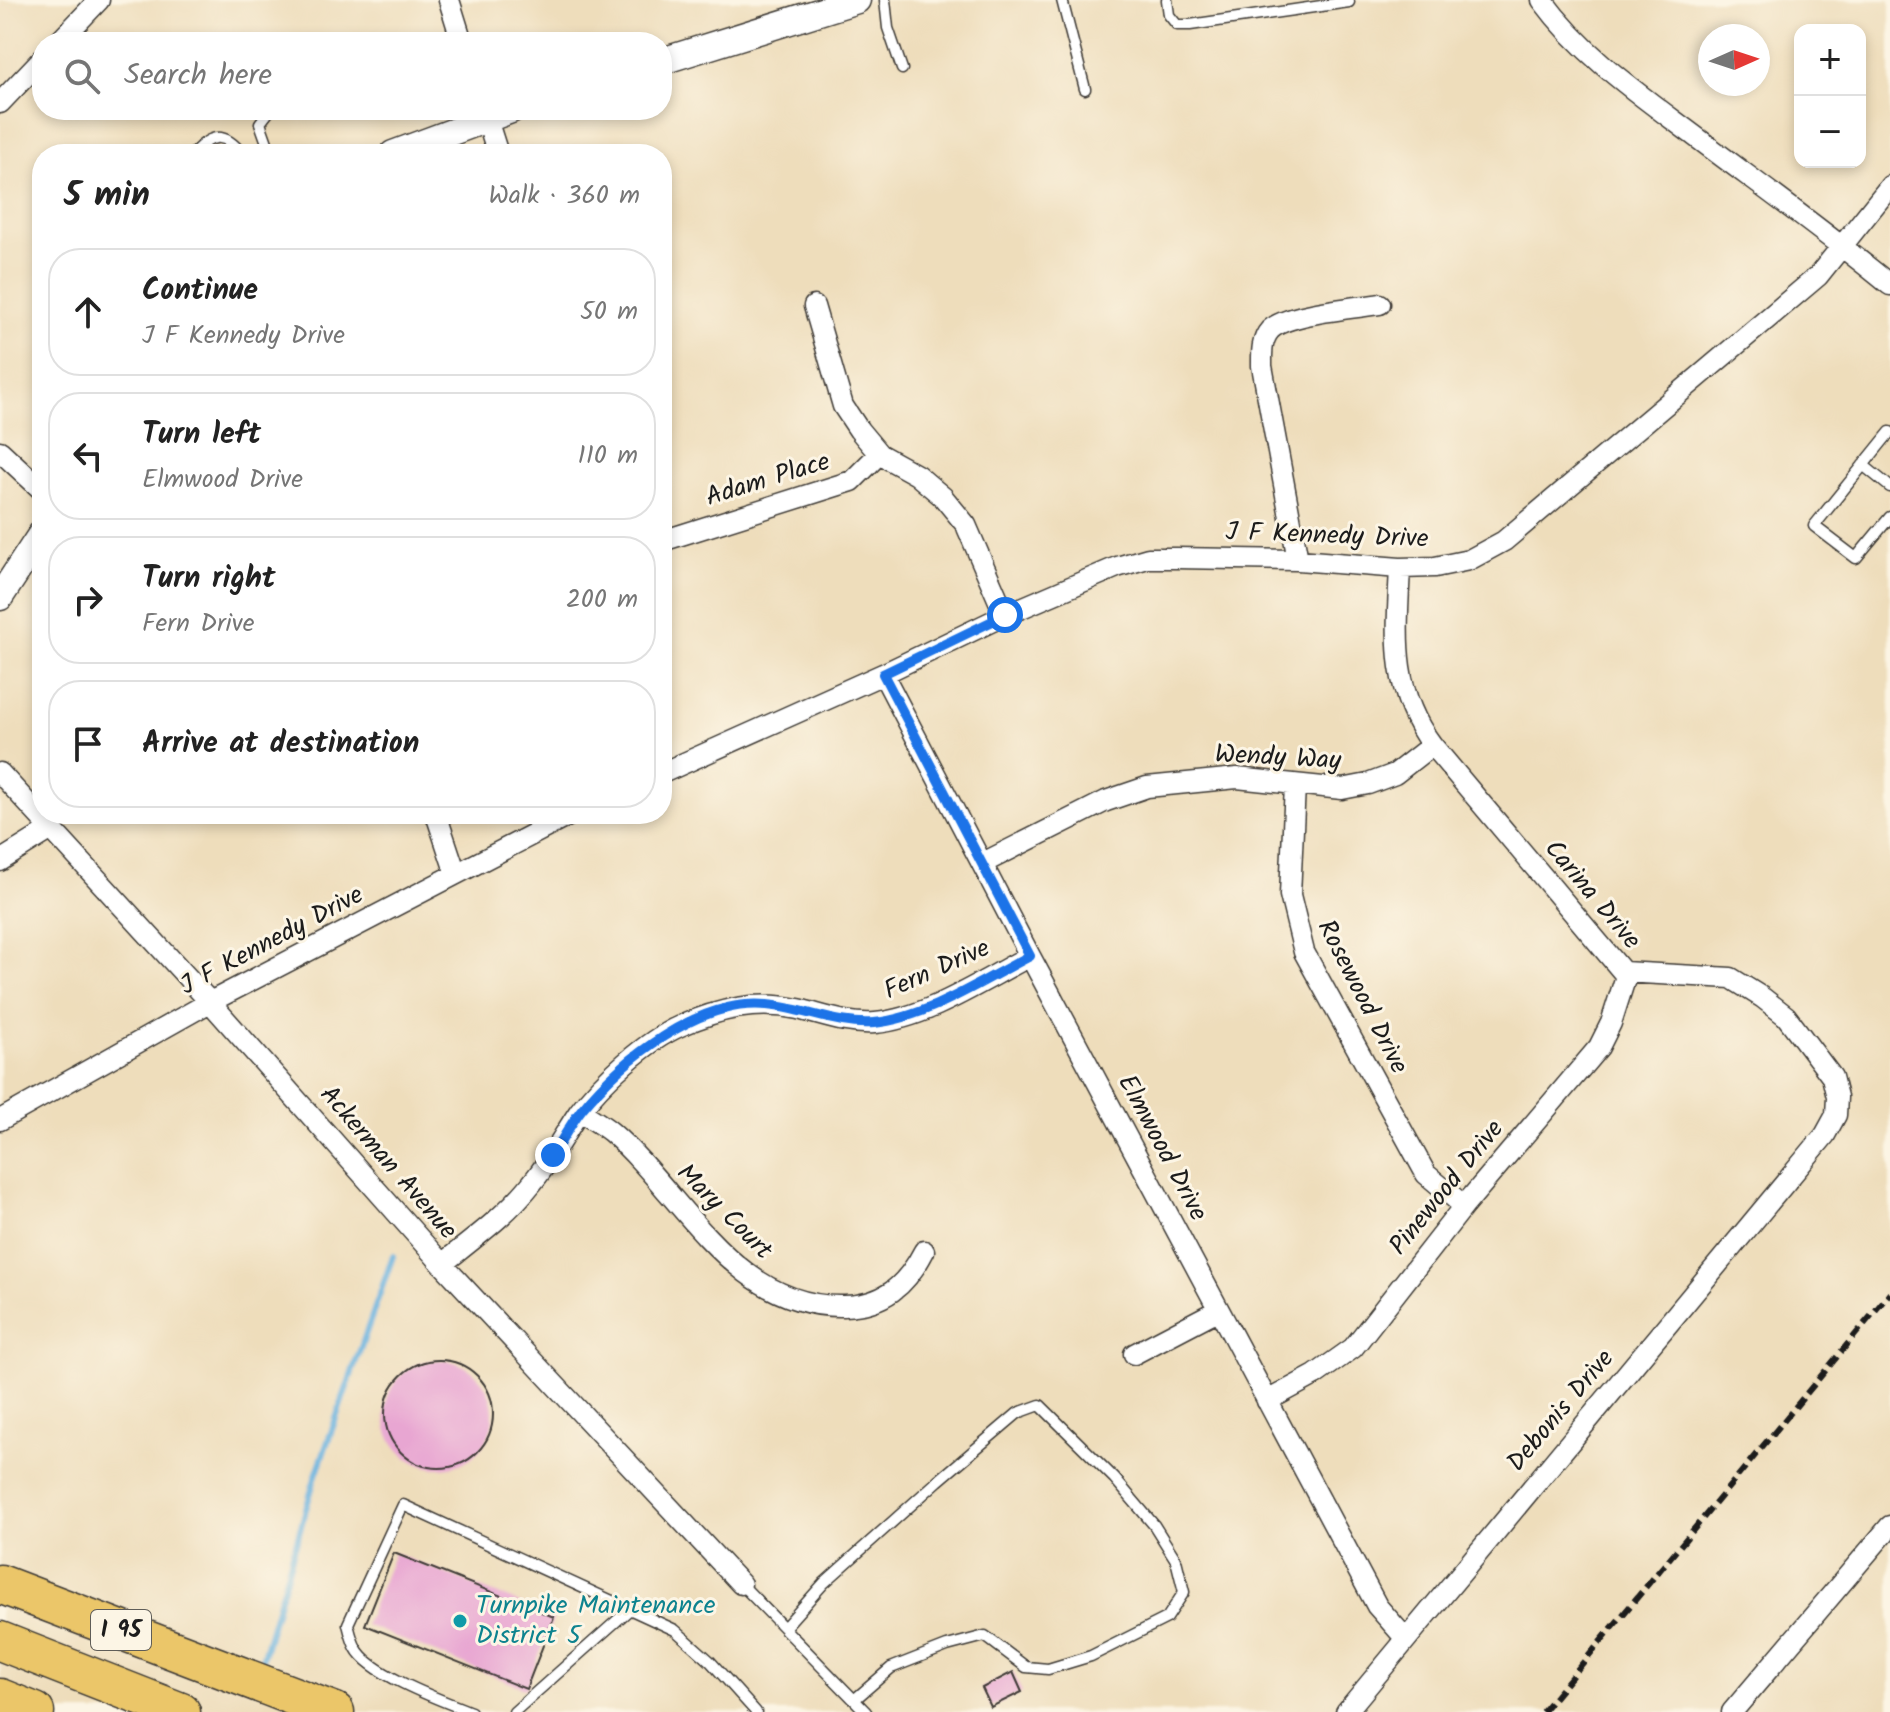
<!DOCTYPE html>
<meta charset="utf-8">
<style>
:root{--surface:#fff;--page:#f2f2f2;--text:#222;--muted:#767676;--line:#e0e0e0}
body{margin:0;font-family:Kalam,sans-serif;background:var(--page);color:var(--text)}
.controls{position:absolute;right:24px;top:24px;display:grid;overflow:hidden;border-radius:16px;box-shadow:0 4px 12px #0003}
.controls button{width:72px;height:72px;display:grid;place-items:center;padding:0;border:0;border-bottom:2px solid var(--line);background:var(--surface);color:var(--text);font:40px sans-serif}
.compass{position:absolute;left:1698px;top:24px;width:72px;height:72px;border-radius:50%;background:var(--surface);box-shadow:0 4px 12px #0003;rotate:87deg}
.stop{position:absolute;width:24px;height:24px;margin:-18px;border:6px solid #1a73e8;border-radius:50%;background:#fff}
.stop.end{background:#1a73e8;border-color:#fff;box-shadow:0 2px 8px #0008}
.list{margin:0;padding:0;list-style:none}
h2{display:flex;justify-content:space-between;align-items:center;height:104px;margin:0;padding:0 32px;font-size:34px}
h2 small{font-size:26px;font-weight:400;color:var(--muted)}
.list li{display:grid;grid-template-columns:52px 1fr auto;gap:24px;align-items:center;box-sizing:border-box;height:128px;margin:0 16px 16px;padding:0 16px;border:2px solid var(--line);border-radius:32px}
.list b{display:block;font-size:30px;white-space:nowrap}
.list p{margin:0;font-size:26px;white-space:nowrap;color:var(--muted)}
.list em{font-size:26px;font-style:normal;color:var(--muted)}
.icon{flex:none;width:44px;height:44px;fill:none;stroke:currentColor;stroke-width:2;stroke-linecap:round;stroke-linejoin:round}
.map{position:relative;flex:none;width:1890px;height:1712px;overflow:hidden}
.search{position:absolute;background:var(--surface);box-shadow:0 4px 12px #0003;left:32px;top:32px;width:640px;height:88px;display:flex;align-items:center;gap:20px;box-sizing:border-box;padding:0 28px;border-radius:32px;color:var(--muted);font-size:30px}
.panel{position:absolute;background:var(--surface);box-shadow:0 4px 12px #0003;left:32px;top:144px;width:640px;height:680px;border-radius:32px}
.map>svg:first-child{display:block}
.lines{fill:none;stroke-linecap:round;stroke-linejoin:round}
.stream{stroke:#66b0de;stroke-width:6}
.building{fill:#e8a6d2}
.service-casing{stroke:#3c3934;stroke-width:13}
.minor-casing{stroke:#3c3934;stroke-width:23}
.tertiary-casing{stroke:#3c3934;stroke-width:29}
.motorway-casing{stroke:#3c3934;stroke-width:41}
.service{stroke:#fff;stroke-width:10}
.minor{stroke:#fff;stroke-width:20}
.tertiary{stroke:#fff;stroke-width:26}
.motorway{stroke:#ebc669;stroke-width:38}
.rail{stroke:#1c1c1c;stroke-width:6;stroke-dasharray:12 6;stroke-linecap:butt}
.route{stroke:#1a73e8;stroke-width:10}
.culture-dot{fill:#0f9aa8;stroke:#fcf5e5;stroke-width:3}
.labels{text-anchor:middle;dominant-baseline:central;stroke-width:6;stroke-linejoin:round;paint-order:stroke}
.shield{fill:#fcf5e5;stroke:#5f5d58;stroke-width:2}
.shield-label{font-size:24px;font-weight:bold;fill:#1c1c1c}
.street-label{font-size:26px;fill:#1c1c1c;stroke:#fcf5e5}
.culture-label{font-size:26px;fill:#0d838f;stroke:#fcf5e5;text-anchor:start}
</style>
<div class="map">
<svg width="1890" height="1712" viewBox="0 0 1890 1712">
<rect width="100%" height="100%" fill="#fcf5e5"/>
<filter id="ink" filterUnits="userSpaceOnUse"><feTurbulence type="fractalNoise" baseFrequency=".0125" numOctaves="2"/><feDisplacementMap in="SourceGraphic" scale="16" xChannelSelector="R" yChannelSelector="G"/><feConvolveMatrix kernelMatrix="1 2 1 2 8 2 1 2 1" color-interpolation-filters="sRGB"/></filter>
<filter id="wash" filterUnits="userSpaceOnUse"><feTurbulence type="fractalNoise" baseFrequency=".006" numOctaves="4" result="noise"/><feDisplacementMap in="SourceGraphic" scale="32" xChannelSelector="R" yChannelSelector="G"/><feGaussianBlur stdDeviation="1.8" result="paint"/><feColorMatrix in="noise" values="0 0 0 0 0 0 0 0 0 0 0 0 0 0 0 0 0 1.4 0 .05"/><feComposite in="paint" operator="in"/></filter>
<g filter="url(#wash)">
<rect width="100%" height="100%" fill="#edb"/>
<g class="lines">
<path class="stream" d="M259,1670l56,-192 78,-222"/>
</g>
<g id="blocks">
<path class="building" d="M385 1414a54 54 0 1 1 108 0a54 54 0 1 1-108 0Z
M394,1553l160,64 -28,72 -161,-64z
M1013,1672l9,20 -31,15 -9,-19z"/>
</g>
</g>
<g filter="url(#ink)">
<use href="#blocks" fill-opacity="0" stroke="#3c3934" stroke-width="2"/>
<g class="lines">
<defs>
<path id="service" d="M885,0l3,28 14,41
M1062,0l23,89
M1167,0l2,15 8,10h13l159,-23
M270,110l-10,13 11,31
M193,154c18,-21 32,-22 49,0
M1890,432l-76,94 42,32 34,-41
M1863,465l27,22
M741,1584l125,128
M784,1628l40,-45 114,-102 80,-68 22,-8 74,73 40,47 22,35 8,32 -17,26 -76,38 -43,13 -22,-2 -41,-31 -38,10 -56,22 -37,32
M471,1712c-28,-11 -102,-38 -115,-64 -4,-7 -6,-16 -8,-24l55,-119 272,125 35,31 46,51
M514,1712l116,-103"/>
<path id="minor" d="M449,0l13,42
M1542,0c42,57 98,95 154,137 65,49 131,96 194,148
M59,42l40,-42
M0,103l42,-44
M484,110l14,44
M814,306l29,100 16,24 20,24 38,21 26,22 23,28 39,90
M0,451l42,39
M662,541l190,-60 27,-27
M1298,560l-36,-194c0,-12 -1,-26 8,-36 17,-17 85,-22 110,-26
M883,674l147,282 347,650 29,33
M0,773l210,229 232,262 299,320
M662,773l221,-99 122,-59 112,-48 31,-9h28l122,2 102,8 35,-1 34,-7 35,-19 314,-265 72,-90
M1295,785l-5,110 14,57 122,222 38,32
M436,814l20,60
M0,861l50,-31
M983,863l123,-62 41,-14 90,-9 105,11 26,-5 27,-10 37,-29
M580,1111c10,7 21,13 31,21 72,62 123,177 233,174 40,-1 62,-20 80,-55
M0,1120l210,-118 362,-188
M442,1264c31,-25 65,-49 90,-81 18,-22 31,-47 47,-71 22,-30 67,-71 101,-86 39,-17 76,-26 118,-17 25,6 50,16 77,14 53,-5 108,-43 155,-67
M1134,1354l84,-44
M1267,1401l48,-26 38,-27 111,-142 135,-159 12,-24 16,-50
M1346,1712l479,-577 11,-20 1,-18 -5,-20 -46,-61 -23,-18 -32,-20 -108,-6 -191,-227c-42,-56 -35,-112 -32,-177
M1732,1712l158,-186"/>
<path id="tertiary" d="M662,61l195,-61
M393,154l118,-44
M0,597l42,-64"/>
<path id="motorway" d="M0,1584l335,128
M0,1641l181,71
M0,1698l35,14"/>
</defs>
<use href="#service" class="service-casing"/>
<use href="#minor" class="minor-casing"/>
<use href="#tertiary" class="tertiary-casing"/>
<use href="#motorway" class="motorway-casing"/>
<use href="#service" class="service"/>
<use href="#minor" class="minor"/>
<use href="#tertiary" class="tertiary"/>
<use href="#motorway" class="motorway"/>
<path class="rail" d="M1542,1712l348,-419"/>
</g>
</g>
<g class="lines" filter="url(#ink)">
<path class="route" d="M553,1155c9,-15 18,-32 29,-46 40,-49 117,-111 185,-104 36,3 71,21 107,18 53,-5 109,-43 156,-67l-147,-282 122,-59"/>
</g>
<circle class="culture-dot" cx="460" cy="1621" r="8"/>
<g class="labels">
<rect class="shield" x="91" y="1610" width="60" height="40" rx="6"/>
<g class="shield-label">
<text x="121" y="1630">I 95</text>
</g>
<g class="street-label">
<text transform="translate(768 480) rotate(-17)">Adam Place</text>
<text transform="translate(1327 536) rotate(2)">J F Kennedy Drive</text>
<text transform="translate(1278 758) rotate(3)">Wendy Way</text>
<text transform="translate(1592 895) rotate(50)">Carina Drive</text>
<text transform="translate(272 941) rotate(-28)">J F Kennedy Drive</text>
<text transform="translate(937 970) rotate(-24)">Fern Drive</text>
<text transform="translate(1362 997) rotate(63)">Rosewood Drive</text>
<text transform="translate(1162 1148) rotate(62)">Elmwood Drive</text>
<text transform="translate(388 1163) rotate(49)">Ackerman Avenue</text>
<text transform="translate(1447 1188) rotate(-51)">Pinewood Drive</text>
<text transform="translate(724 1212) rotate(45)">Mary Court</text>
<text transform="translate(1561 1411) rotate(-50)">Debonis Drive</text>
</g>
<g class="culture-label">
<text x="476" y="1606">Turnpike Maintenance<tspan x="476" dy="30">District 5</tspan></text>
</g>
</g>
</svg>
<div class="controls">
<button>+</button>
<button>−</button>
</div>
<svg class="compass" viewBox="-18 -18 36 36"><path d="M0-13l5 13h-10z" fill="#e53935"/><path d="M0 13l5-13h-10z" fill="#767676"/></svg>
<div class="stop" style="left:1005px;top:615px"></div>
<div class="stop end" style="left:553px;top:1155px"></div>
<div class="search"><svg class="icon" aria-label="search" viewBox="0 0 24 24"><circle cx="10" cy="10" r="6"/><path d="M15 15l6 6"/></svg>Search here</div>
<section class="panel">
<h2>5 min<small>Walk · 360 m</small></h2>
<ul class="list">
<li><svg class="icon" aria-label="ahead" viewBox="0 0 24 24"><path d="M12 20V5M6 11l6-6 6 6"/></svg><div><b>Continue</b><p>J F Kennedy Drive</p></div><em>50 m</em></li>
<li><svg class="icon" aria-label="left" viewBox="0 0 24 24"><path d="M17 20v-9H6M10 6l-5 5 5 5"/></svg><div><b>Turn left</b><p>Elmwood Drive</p></div><em>110 m</em></li>
<li><svg class="icon" aria-label="right" viewBox="0 0 24 24"><path d="M7 20v-9h11M14 6l5 5-5 5"/></svg><div><b>Turn right</b><p>Fern Drive</p></div><em>200 m</em></li>
<li><svg class="icon" aria-label="arrive" viewBox="0 0 24 24"><path d="M6 21V4h12l-3 4 3 4H6"/></svg><div><b>Arrive at destination</b></div></li>
</ul>
</section>
</div>
